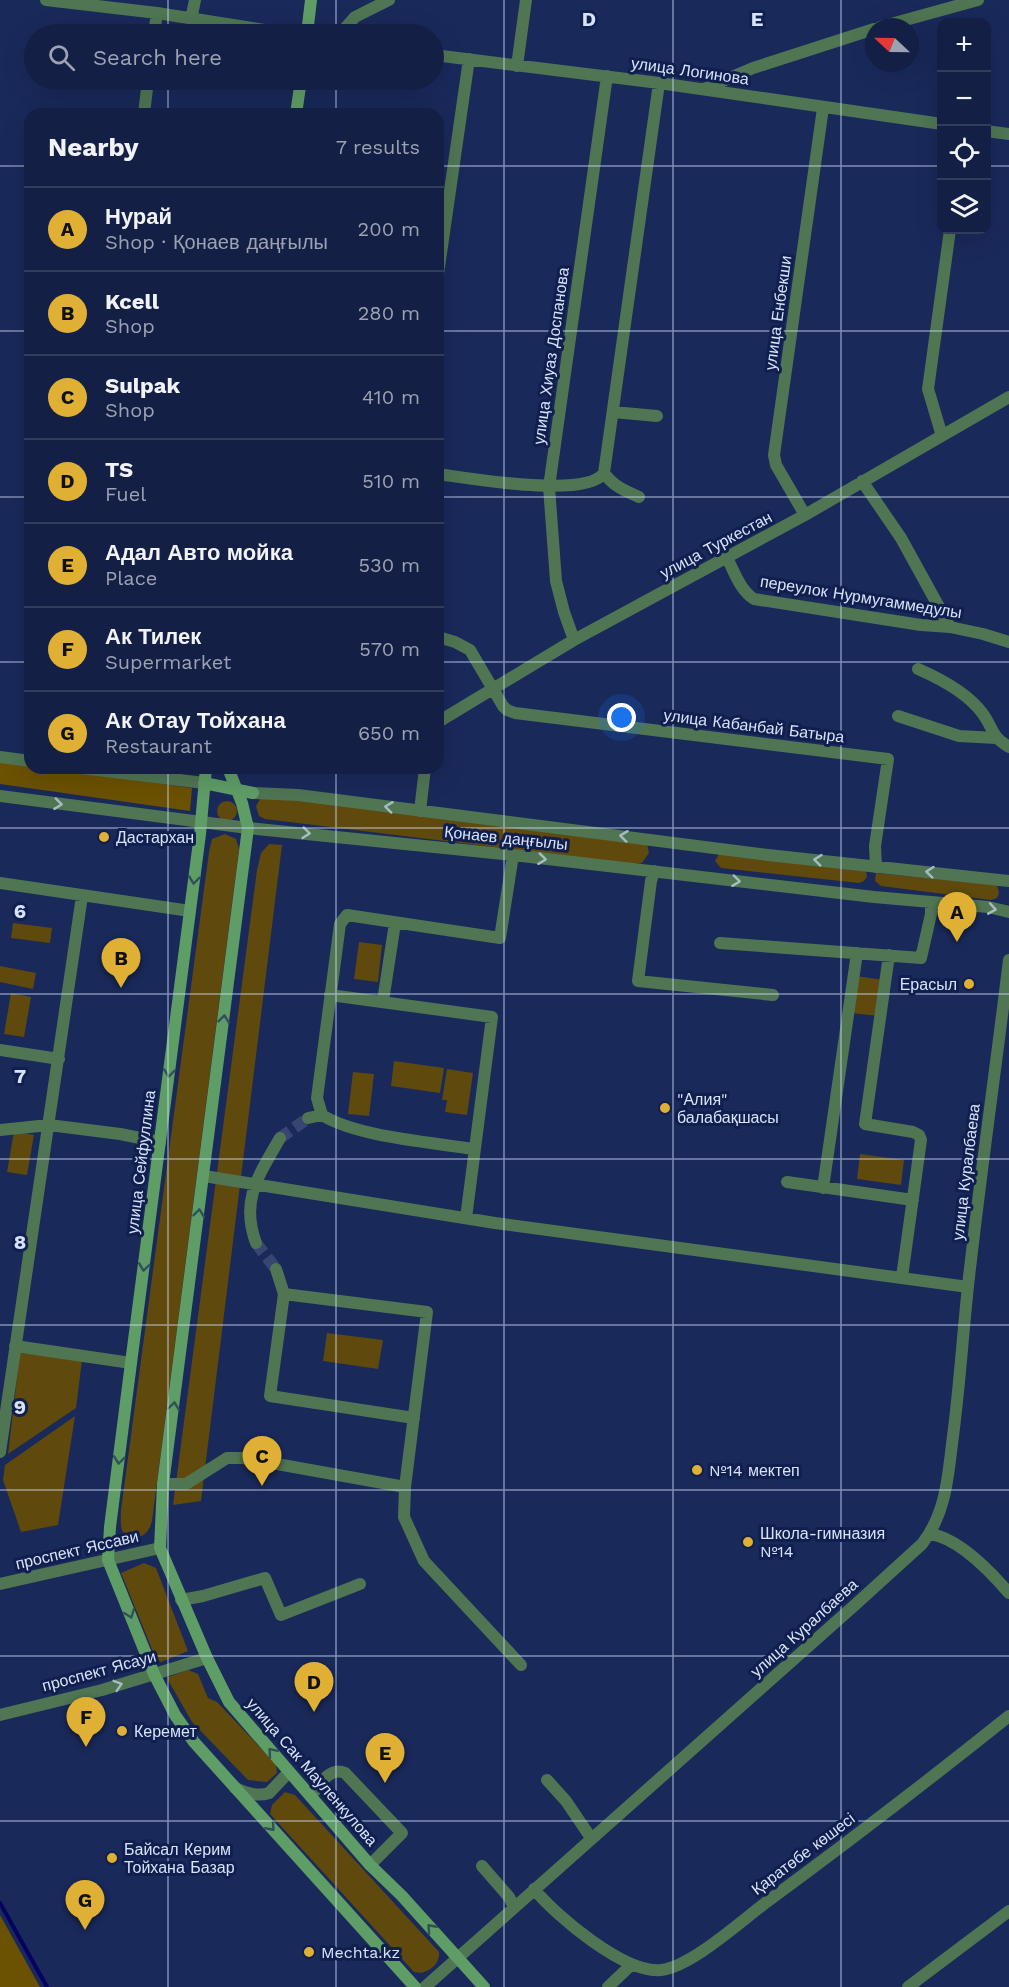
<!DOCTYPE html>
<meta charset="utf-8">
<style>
:root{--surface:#131f44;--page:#202c4f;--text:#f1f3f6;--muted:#9da2b2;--line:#323d5d;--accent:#dfb034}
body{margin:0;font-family:"Work Sans",sans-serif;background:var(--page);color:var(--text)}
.controls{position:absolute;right:18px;top:18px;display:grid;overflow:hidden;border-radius:12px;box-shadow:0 6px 24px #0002}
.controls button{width:54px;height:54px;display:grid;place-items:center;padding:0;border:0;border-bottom:2px solid var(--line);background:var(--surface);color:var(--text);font:30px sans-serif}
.compass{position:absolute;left:865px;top:18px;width:54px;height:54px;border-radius:50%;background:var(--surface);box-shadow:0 6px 24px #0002;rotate:292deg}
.you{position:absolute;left:622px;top:718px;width:21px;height:21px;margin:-15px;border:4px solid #fff;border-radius:50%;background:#1a73e8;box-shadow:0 0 0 9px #1a73e833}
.badge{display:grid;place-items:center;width:39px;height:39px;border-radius:50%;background:var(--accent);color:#111;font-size:20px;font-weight:700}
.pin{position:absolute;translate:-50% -50px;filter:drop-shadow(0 2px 3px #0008)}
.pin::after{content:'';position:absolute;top:32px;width:21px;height:18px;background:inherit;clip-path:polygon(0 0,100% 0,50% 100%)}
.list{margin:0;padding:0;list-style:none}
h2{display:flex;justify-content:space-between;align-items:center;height:78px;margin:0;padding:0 24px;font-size:26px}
h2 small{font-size:20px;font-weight:400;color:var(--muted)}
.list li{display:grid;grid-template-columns:39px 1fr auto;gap:18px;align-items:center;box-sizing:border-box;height:84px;padding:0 24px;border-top:2px solid var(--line)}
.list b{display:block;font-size:22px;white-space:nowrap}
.list p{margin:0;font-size:20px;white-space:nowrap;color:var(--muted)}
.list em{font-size:20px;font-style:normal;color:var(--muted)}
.icon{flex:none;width:33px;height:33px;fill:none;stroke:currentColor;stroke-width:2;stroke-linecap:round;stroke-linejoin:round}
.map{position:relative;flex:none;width:1009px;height:1987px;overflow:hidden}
.search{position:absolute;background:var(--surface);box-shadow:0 6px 24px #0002;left:24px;top:24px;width:420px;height:66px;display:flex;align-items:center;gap:15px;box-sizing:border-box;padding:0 21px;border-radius:33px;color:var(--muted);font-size:22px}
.panel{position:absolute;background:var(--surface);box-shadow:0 6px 24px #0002;left:24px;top:108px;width:420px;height:666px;border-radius:18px}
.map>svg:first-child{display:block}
.green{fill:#5f490c}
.forest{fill:#6b5102}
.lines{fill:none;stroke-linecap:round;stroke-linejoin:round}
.stream{stroke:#060262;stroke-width:4}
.minor-tunnel{stroke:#364572;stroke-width:12;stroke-dasharray:12 6;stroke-linecap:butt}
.minor{stroke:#4f7553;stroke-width:12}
.secondary{stroke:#5f9d66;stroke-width:12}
.oneway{stroke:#a7bcc0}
.oneway2{stroke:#305158}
.grid{fill:none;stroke:#d7e2fb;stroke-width:1.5;stroke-opacity:0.55}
.poi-dot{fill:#dfb034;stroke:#101f4e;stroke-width:2}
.labels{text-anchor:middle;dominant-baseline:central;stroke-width:6;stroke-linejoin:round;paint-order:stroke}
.street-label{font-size:16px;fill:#d7e2fb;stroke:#101f4e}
.poi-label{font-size:16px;fill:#d7e2fb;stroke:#101f4e;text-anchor:start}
.grid-label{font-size:20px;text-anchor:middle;font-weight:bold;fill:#d7e2fb;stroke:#101f4e;stroke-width:6;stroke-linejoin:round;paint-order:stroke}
</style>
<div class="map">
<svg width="1009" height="1987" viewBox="0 0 1009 1987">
<rect width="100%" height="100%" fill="#19295a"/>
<path class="green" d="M267,796l380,48 2,9 -7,10 -8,1 -369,-45 -6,-3 -3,-10 4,-7z
M217 811a10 10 0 1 1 20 0a10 10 0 1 1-20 0Z
M225,834l11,5 3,10 -87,672c-3,11 -8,16 -20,18 -14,-5 -11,-17 -11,-29l88,-658 3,-13z
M269,844l13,1 -81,656 -28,4 84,-635 4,-17z
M719,854l147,17 1,6 -3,4 -5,2 -138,-15 -6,-7z
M876,873l121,12 2,8 -2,5 -6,2 -110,-14 -6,-5z
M13,923l39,5 -2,15 -39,-5z
M359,942l23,3 -4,37 -24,-3z
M0,966l36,7 -3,16 -33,-7z
M856,976l28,4 -5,36 -28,-3z
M11,993l20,4 -7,40 -20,-3z
M394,1061l50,7 -4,25 -49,-7z
M447,1069l26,4 -6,42 -22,-3 2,-12h-5z
M353,1072l21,2 -5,42 -21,-2z
M14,1131l20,4 -7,40 -20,-3z
M860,1154l44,6 -3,25 -44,-6z
M327,1333l56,7 -5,29 -55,-8z
M20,1353l62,7 -6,48 -68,46z
M75,1416l-17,109 -37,7 -18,-52 2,-15z
M144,1563l12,5 32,83 -27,11 -5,-3 -35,-86z
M188,1670l10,4 10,24 9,4 59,62 1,9 -10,9 -19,-2 -56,-58 -24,-42v-3z
M285,1792l10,3 144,157c1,11 -7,18 -18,21l-7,-1 -144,-158 2,-9z"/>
<path class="forest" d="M0,762l30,4v2h17l145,20 -2,23 -190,-27z
M0,1915l40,72h-40z"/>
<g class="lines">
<path class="stream" d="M0,1903l47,84"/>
<path class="minor-tunnel" d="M280,1138l28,-20
M256,1243l20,26"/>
<path class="minor" d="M46,0l111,13 133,21
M191,20l4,-20
M880,27l98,-27
M154,34l3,-21
M340,34l15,-17 34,-17
M434,55l225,28 283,41
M517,66l9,-66
M704,89l49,-21 121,-39
M144,114l4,-34
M986,131l23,3
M438,274l31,-215
M613,412l44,4
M942,436l-14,-47 22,-159
M604,473c9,13 21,18 35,24
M438,474c30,4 148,25 166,-1l55,-390
M862,481l39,57 49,89
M805,515l-29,-50 -2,-10 49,-347
M727,558c8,15 13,32 27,41l167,26 29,2 33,7 26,8
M438,637l17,5 15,8 33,56 4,4 8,3 373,46 -13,87 1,21
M574,640l-10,-28 -8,-31 -7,-94 58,-411
M918,669c23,10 50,24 65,45 12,17 7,21 26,33
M898,716l61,20 37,2
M438,722l136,-82 231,-125 204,-118
M0,757l30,4
M81,768l123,15
M253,793l45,2 470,60 241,26
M0,796l248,32 265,27 361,42 114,10 21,5
M420,811l5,-43
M654,871l-3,10 -13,100 135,14
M0,883l190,28
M720,943l201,15 10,-44v-12
M889,955l-24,169 48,8 6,3 2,5 -19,137
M330,995l162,22 -26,201
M383,1001l12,-78
M0,1050l59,9
M308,1118l14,-3
M0,1130l49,-5 71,9 40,8
M473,1149c-42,-7 -116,-12 -151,-34l-5,-17 23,-174 7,-9 153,23 13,-83
M204,1176l291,47 473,64
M787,1182l126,18
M823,1188l34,-235
M256,1243c-16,-43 3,-68 24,-105
M276,1269l8,25 -14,102 144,22
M284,1294l143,18 -22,175 -1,30 20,44 97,104
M15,1346l116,17
M0,1452l82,-556
M163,1484h23l41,-26h16l162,29
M930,1534c29,4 60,37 79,59
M0,1584l160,-36
M181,1600l22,-4 62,-18 16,37 79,-31
M0,1715l102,-25 105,-32
M547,1780l19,21 25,37
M235,1788c12,5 22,9 34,5l20,-21
M311,1796c8,-11 19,-30 34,-23l57,60 -32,32
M482,1866l27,31 5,10
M534,1889c22,27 91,85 127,81 29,-3 78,-47 103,-66 83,-61 165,-124 245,-188
M425,1987l431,-383 66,-60c25,-32 26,-70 31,-108 7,-53 10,-106 16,-159 12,-106 27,-211 40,-317
M608,1987l23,-22
M908,1987l101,-76"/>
<path class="secondary" d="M307,34l4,-34
M296,114l5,-34
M206,768l-6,66 -69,529 -21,164 -2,33 46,114 21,41 19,27 221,245
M228,768l14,35 6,25 -85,656 -3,64 47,110 22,44 141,163 32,31 82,91
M204,783l49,10"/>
</g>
<defs><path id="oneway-chevron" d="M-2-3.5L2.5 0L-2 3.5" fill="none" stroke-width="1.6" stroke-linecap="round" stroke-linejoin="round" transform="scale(1.5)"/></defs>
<g class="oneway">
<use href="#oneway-chevron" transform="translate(58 804) rotate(7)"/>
<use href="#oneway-chevron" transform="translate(389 807) rotate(-173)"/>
<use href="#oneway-chevron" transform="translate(306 833) rotate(6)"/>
<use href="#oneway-chevron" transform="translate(624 836) rotate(-173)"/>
<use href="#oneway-chevron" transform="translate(542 859) rotate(7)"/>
<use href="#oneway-chevron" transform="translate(818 860) rotate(-174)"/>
<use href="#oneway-chevron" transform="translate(930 872) rotate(-174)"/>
<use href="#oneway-chevron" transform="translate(736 881) rotate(7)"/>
<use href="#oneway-chevron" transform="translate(992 909) rotate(10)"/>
<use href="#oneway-chevron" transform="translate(118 1685) rotate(-17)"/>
</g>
<g class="oneway2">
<use href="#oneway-chevron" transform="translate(194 880) rotate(97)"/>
<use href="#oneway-chevron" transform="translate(224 1019) rotate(-83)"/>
<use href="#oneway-chevron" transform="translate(169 1073) rotate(97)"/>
<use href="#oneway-chevron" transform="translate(199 1213) rotate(-83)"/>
<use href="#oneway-chevron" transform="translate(144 1267) rotate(98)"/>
<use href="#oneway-chevron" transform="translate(174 1406) rotate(-82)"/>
<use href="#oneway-chevron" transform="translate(119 1460) rotate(97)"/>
<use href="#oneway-chevron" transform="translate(130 1614) rotate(69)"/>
<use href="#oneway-chevron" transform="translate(272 1752) rotate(-131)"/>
<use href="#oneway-chevron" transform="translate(271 1827) rotate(48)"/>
<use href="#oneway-chevron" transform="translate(431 1928) rotate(-132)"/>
</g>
<path class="grid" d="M168,0v34M336,0v34M504,0v1987M673,0v1987M841,0v1987M168,80v34M336,80v34M0,166h30M438,166h504M986,166h23M0,331h30M438,331h571M0,497h30M438,497h571M0,662h30M438,662h571M168,768v1219M336,768v1219M0,828h1009M0,994h1009M0,1159h1009M0,1325h1009M0,1490h1009M0,1656h1009M0,1821h1009"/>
<g class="poi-dot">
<circle cx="104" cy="837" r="6"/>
<circle cx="969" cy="984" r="6"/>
<circle cx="665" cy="1108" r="6"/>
<circle cx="697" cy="1470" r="6"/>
<circle cx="748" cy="1542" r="6"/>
<circle cx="122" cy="1731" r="6"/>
<circle cx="112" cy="1858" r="6"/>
<circle cx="309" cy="1952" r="6"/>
</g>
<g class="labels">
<g class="street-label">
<text transform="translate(690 71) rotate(8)">улица Логинова</text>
<text transform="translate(778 313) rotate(-82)">улица Енбекши</text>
<text transform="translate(551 356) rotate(-82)">улица Хиуаз Доспанова</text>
<text transform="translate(716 545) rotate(-28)">улица Туркестан</text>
<text transform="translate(861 597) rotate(9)">переулок Нурмугаммедулы</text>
<text transform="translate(754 726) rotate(7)">улица Кабанбай Батыра</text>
<text transform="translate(506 838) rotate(6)">Қонаев даңғылы</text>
<text transform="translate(141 1162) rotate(-83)">улица Сейфуллина</text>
<text transform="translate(966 1172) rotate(-83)">улица Куралбаева</text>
<text transform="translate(77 1550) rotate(-13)">проспект Яссави</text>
<text transform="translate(804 1628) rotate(-42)">улица Куралбаева</text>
<text transform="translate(99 1671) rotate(-15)">проспект Ясауи</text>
<text transform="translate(312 1772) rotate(49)">улица Сак Мауленкулова</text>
<text transform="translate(803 1854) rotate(-37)">Қаратөбе көшесі</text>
</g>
<g class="poi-label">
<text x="116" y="837">Дастархан</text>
<text x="957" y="984" text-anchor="end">Ерасыл</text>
<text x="677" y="1099">"Алия"<tspan x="677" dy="18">балабақшасы</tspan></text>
<text x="709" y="1470">№14 мектеп</text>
<text x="760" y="1533">Школа-гимназия<tspan x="760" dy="18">№14</tspan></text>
<text x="134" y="1731">Керемет</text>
<text x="124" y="1849">Байсал Керим<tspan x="124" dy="18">Тойхана Базар</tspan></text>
<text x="321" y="1952">Mechta.kz</text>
</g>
</g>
<g class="grid-label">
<text x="589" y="26">D</text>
<text x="757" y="26">E</text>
<text x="20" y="918">6</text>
<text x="20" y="1083">7</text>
<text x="20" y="1249">8</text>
<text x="20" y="1414">9</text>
</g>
</svg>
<div class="controls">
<button>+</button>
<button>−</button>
<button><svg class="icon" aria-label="locate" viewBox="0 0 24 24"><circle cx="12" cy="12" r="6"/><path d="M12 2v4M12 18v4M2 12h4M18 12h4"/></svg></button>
<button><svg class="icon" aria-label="layers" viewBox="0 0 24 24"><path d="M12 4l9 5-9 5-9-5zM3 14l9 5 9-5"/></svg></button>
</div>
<svg class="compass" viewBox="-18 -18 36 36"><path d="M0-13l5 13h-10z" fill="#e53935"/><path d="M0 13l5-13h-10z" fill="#9da2b2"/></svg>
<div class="you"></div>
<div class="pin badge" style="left:957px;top:942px">A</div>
<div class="pin badge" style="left:121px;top:988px">B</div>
<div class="pin badge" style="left:262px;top:1486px">C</div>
<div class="pin badge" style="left:314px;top:1712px">D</div>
<div class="pin badge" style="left:385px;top:1783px">E</div>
<div class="pin badge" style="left:86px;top:1747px">F</div>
<div class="pin badge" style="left:85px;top:1930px">G</div>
<div class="search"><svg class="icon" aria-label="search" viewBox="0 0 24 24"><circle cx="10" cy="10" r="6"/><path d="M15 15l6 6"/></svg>Search here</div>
<section class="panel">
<h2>Nearby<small>7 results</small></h2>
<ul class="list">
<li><span class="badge">A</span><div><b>Нурай</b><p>Shop · Қонаев даңғылы</p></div><em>200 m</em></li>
<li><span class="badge">B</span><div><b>Kcell</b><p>Shop</p></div><em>280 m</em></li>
<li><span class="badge">C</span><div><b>Sulpak</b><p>Shop</p></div><em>410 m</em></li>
<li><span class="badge">D</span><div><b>TS</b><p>Fuel</p></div><em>510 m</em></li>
<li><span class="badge">E</span><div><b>Адал Авто мойка</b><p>Place</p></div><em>530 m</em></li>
<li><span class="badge">F</span><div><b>Ак Тилек</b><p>Supermarket</p></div><em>570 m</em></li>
<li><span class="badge">G</span><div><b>Ак Отау Тойхана</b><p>Restaurant</p></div><em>650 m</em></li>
</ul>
</section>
</div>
